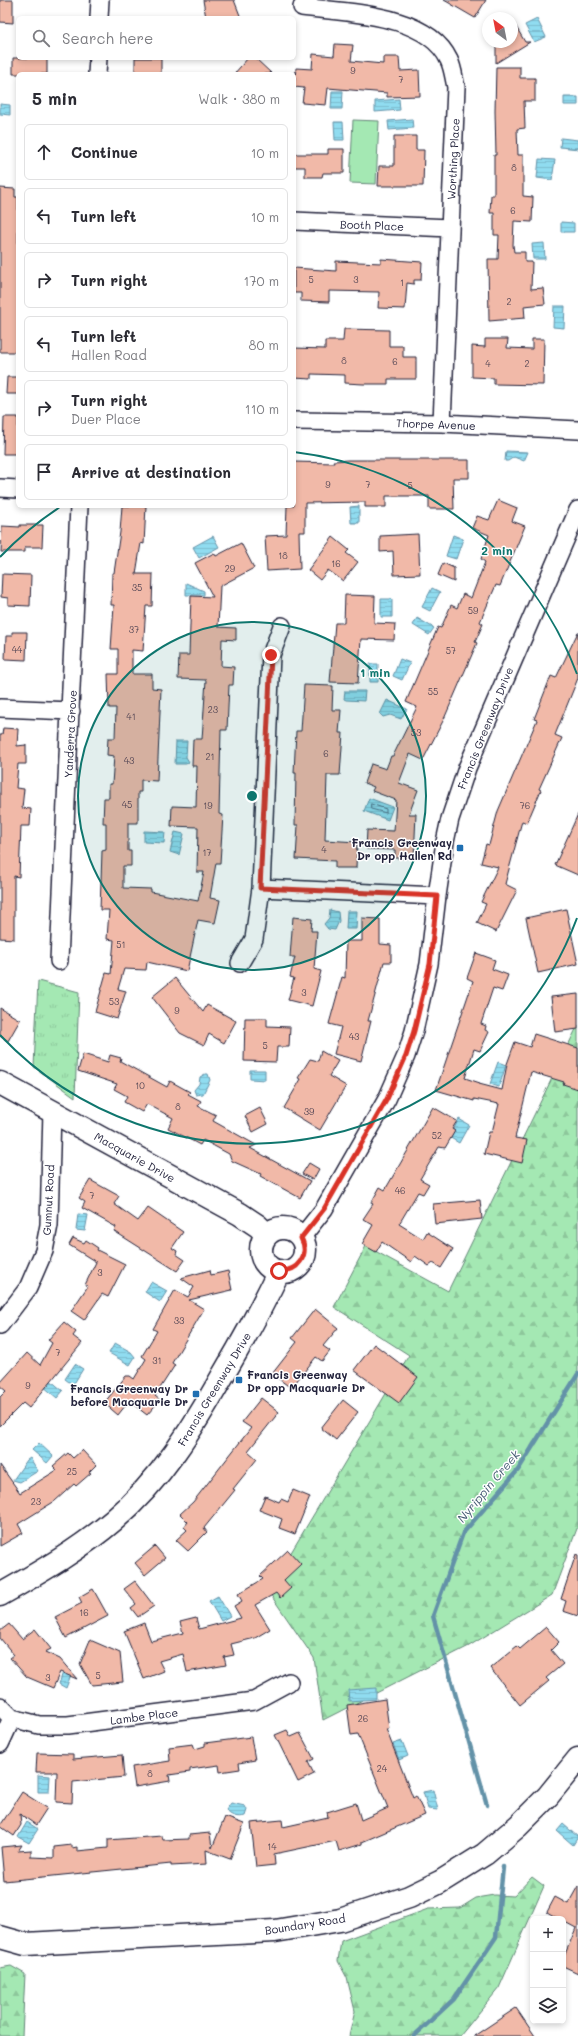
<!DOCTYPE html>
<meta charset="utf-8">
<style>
:root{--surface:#fff;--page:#f7f7f7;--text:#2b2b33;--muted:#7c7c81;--line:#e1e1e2}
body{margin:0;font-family:Mali,sans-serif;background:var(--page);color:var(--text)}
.controls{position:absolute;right:12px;bottom:12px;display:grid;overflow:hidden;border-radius:6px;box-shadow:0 2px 6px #0003}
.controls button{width:36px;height:36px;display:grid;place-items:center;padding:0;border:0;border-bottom:1px solid var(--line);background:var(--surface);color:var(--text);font:20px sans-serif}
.compass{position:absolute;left:482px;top:12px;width:36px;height:36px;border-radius:50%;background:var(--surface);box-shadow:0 2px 6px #0003;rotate:328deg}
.stop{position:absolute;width:12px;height:12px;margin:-9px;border:3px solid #d93025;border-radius:50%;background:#fff}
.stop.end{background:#d93025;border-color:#fff;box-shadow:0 1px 4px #0008}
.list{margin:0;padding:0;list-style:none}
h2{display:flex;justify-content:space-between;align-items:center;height:52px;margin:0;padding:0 16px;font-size:17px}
h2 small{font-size:13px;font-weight:400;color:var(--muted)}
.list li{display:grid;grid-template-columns:26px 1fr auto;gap:12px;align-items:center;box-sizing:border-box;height:56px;margin:0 8px 8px;padding:0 8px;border:1px solid var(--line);border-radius:6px}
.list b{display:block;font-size:15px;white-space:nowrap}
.list p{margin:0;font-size:13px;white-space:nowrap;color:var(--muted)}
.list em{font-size:13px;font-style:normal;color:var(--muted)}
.icon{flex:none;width:22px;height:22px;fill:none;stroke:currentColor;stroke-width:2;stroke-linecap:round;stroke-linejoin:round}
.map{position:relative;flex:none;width:578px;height:2036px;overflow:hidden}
.search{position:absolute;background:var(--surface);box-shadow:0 2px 6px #0003;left:16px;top:16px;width:280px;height:44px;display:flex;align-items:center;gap:10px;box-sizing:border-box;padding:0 14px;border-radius:6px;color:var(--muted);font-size:15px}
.panel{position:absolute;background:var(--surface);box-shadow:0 2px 6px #0003;left:16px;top:72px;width:280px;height:436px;border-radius:6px}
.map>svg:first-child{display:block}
.forest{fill:url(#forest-firs);stroke:#638577}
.park{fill:url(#park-tufts);stroke:#638577}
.pitch{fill:#a4e8b3;stroke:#638577}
.water{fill:url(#water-rules);stroke:#6492a8}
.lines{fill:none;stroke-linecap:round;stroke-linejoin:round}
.shore{stroke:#4e6c83;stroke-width:1}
.stream{stroke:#6492a8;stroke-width:4.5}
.building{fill:#f1b9a8;stroke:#22223b}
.minor-casing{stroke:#22223b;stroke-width:20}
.major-casing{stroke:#22223b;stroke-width:25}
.minor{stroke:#fff;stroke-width:17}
.major{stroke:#fff;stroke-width:22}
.route{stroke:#d93025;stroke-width:5}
.ring{fill:none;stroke:#0f766e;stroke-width:2}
.poi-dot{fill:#1f6fb2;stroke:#fff;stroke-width:1.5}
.labels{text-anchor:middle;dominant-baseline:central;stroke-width:3;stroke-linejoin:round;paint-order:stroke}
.number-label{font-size:9px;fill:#564856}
.street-label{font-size:11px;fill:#22223b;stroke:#fff}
.poi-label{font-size:11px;font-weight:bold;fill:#22223b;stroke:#fff;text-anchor:end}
.water-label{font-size:12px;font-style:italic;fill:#435a71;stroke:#fff}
.centre{fill:#0f766e;stroke:#fff;stroke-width:2}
.ring-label{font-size:12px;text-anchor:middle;font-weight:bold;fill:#0f766e;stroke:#fff;stroke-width:3;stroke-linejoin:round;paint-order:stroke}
</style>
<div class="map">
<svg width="578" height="2036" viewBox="0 0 578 2036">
<defs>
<pattern id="forest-firs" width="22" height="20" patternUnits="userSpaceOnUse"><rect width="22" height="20" fill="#a4e8b3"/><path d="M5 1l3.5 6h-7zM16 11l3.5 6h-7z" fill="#8dc79b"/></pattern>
<pattern id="park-tufts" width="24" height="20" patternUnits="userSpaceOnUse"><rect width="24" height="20" fill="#a4e8b3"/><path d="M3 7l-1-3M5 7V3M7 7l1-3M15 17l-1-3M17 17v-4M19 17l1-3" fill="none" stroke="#8dc79b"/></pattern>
<pattern id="water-rules" width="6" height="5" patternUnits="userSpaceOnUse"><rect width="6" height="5" fill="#90dcf0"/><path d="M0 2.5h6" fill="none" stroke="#7cbccf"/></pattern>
</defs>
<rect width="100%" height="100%" fill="#fff"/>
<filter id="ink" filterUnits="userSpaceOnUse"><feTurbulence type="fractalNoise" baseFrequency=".025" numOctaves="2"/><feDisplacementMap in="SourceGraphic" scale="8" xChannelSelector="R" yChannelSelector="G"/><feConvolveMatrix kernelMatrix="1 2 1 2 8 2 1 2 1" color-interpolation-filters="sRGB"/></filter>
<g filter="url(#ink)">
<path class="forest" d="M578,1025v501l-26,69 -83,51 -146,74 -9,-62 -46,-67 141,-236 -75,-48 32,-61 82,45z
M532,1877l12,9 -45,102 -39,48h-111l6,-25 -8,-33 -9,-17 3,-20 87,-32 32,-1 16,-10 18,-3 20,1z
M11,1966l14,8 -3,62h-22v-68z"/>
<path class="park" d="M38,981l41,11 -4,105 -41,-30z"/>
<path class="pitch" d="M353,120l26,1 -3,63 -26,-1z"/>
<path class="water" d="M537,19l9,18 -12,5 -9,-17z
M332,91h11l-1,18h-11z
M564,97h14v8h-14z
M399,99l1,11 -25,2v-11z
M0,104l10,1v10l-10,-1z
M412,119l1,9 -24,2 -1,-9z
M334,122h9l1,18h-9z
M561,138l17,2v9l-18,-2z
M539,159l16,1 -3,20 -15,-2z
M561,222l13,1v9h-13z
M544,243l1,16h-12l-1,-15z
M554,306h11l-1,22 -11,-1z
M506,451l22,1 -4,9 -10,-4 -6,4h-3z
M359,506v17h-8l-1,-16z
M453,535l10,4 -7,20 -10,-3z
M213,536l6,11 -20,11 -6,-11z
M186,583l18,8v4h-18z
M432,588l8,4 -10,19 -8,-4z
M381,599h11v18h-11z
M417,618l17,10 -5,7 -16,-10z
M400,659l10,4 -8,17 -9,-4z
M370,664h8v18h-8z
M345,691h20l-1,10 -18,-1 -2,-1z
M387,700l20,9 -6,10 -11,-4 -7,2 -3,-3z
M176,741h11l-1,16 3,5 -3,2h-11z
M369,798l24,9 -5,13 -24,-9z
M144,831l21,1 -1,11 -20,-1z
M175,832l9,2 -5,21 -9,-3z
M330,910l8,2 1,9 -4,9 -7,-1 -4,-5 5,-6z
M347,911h10l-1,18h-10z
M498,1062l8,3 -7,22 -9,-3z
M250,1070h15v10l-15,-1z
M205,1074h3l2,6 -7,14 -7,1 -2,-5 5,-6 1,-7z
M459,1119l10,6 -10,18 -10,-6z
M78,1214l10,1 -3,16 -9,-1z
M151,1282l16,9 -7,11 -15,-10z
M115,1343l16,9 4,5 -5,8 -21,-12z
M75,1364l8,5 -10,16 -8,-6z
M49,1379l14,12 -6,7 -14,-12z
M39,1443l14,13 -6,7 -15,-13z
M30,1458l8,13 -18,11 -7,-2 14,-20z
M218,1596l12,20 -9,5 -12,-20z
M64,1669l8,3 -6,16 -7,-4z
M376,1688v11l-27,2 -1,-11z
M402,1741l6,15 -9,4 -6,-16z
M38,1775l12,1 -1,16h-11z
M433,1790l5,20 -10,-1 -5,-17z
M231,1803l14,3 2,4 -2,6c-7,2 -15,0 -19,-6z
M27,1822l11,7 -9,14 -11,-6z
M563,1824l15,13 -5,8 -16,-14z"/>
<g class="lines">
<path class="shore" d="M371,804l15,5v4l-15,-4z"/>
<path class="stream" d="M487,1805l-54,-189 30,-83 55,-63 60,-96
M414,2036l40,-37 42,-62 7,-70"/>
</g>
<path class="building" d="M0,0h13v23l-13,-1z
M203,0h31l7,18h-35z
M444,0h42l-11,18z
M512,20l13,22h5l-34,21v-21h16z
M335,44l18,1 -2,16 32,3v-7h16l1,14 19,-1 1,26 -33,1v-4l-59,-5 -2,17 -24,-2 2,-15 -10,-1 2,-19 16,1 1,-15 21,2z
M13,58h34v16h-34z
M135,58h26v16h-26z
M248,58h7l17,16h-38z
M496,67h24v11h15v23h-11l1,27 -8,1 1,26h5v41l10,1 -1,25 -18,-1 -1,24 1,7h11v10h7l-1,27 12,-1 2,16 -21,2 1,12 -36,3 -1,-62h10l1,-24h-5v-22h-4l1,-18h3v-40h2l-1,-44z
M394,136h22v14h8l-1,36h-45l1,-20h15z
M328,149h16v24h-21l-1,4h-17v-10h-11v-13h34z
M0,188l15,1v8h3v155h-18z
M381,259l41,3 -1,18h-7v4l-7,-1 -2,26 -27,-1 1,-16 -50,-1v11l-28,-1v-8h-7v-25l42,3v-10l45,2z
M344,329l45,1v16h14v11h13v22h-28v5h-25l-18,-1v-8l-34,-1v5l-17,-1v-30l31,1v-8h18z
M485,339h23l-1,9 25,1v-10h12l-1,46 -49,-1v-6l-22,-1v-31l13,1z
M7,377h11v17h-12z
M4,417h14v37h-15z
M348,460h121v18h-16l1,31h-25v-13h-43v11h-21v-5l-60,1v29h-6l1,37 -33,2 -2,-35 21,-1 1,-29h7v-44l40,1 -1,-2z
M498,500l19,8 -5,13 13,5 -25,60 -4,-1 -16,37 3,2 -8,18 2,1 -33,76 -21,41 -13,-6 -11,29 19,7 -9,24h7l-2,44h-19v-8l-29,-1 1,-19 27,1 2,-31 -24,-9 2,-4 -10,-4 7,-19 15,5 5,-13h2l24,-49 -11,-5 32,-75 3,1 10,-23 6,3 6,-14 8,4 14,-36 -4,-3 8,-24 -17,-7 5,-12 12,4z
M122,506h24l-2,38 -3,-1 -5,31h17l-1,32h-6l-3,45 -11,-1v24h20v14l9,1 -4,92 -16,-1v12h-3v31h-10v28h3v15h-8v22l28,1v3l47,9 6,-29h-7l1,-45 -27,-1 1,-20 24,1 1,-41h-5l1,-27h9l4,-59 -28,-1 1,-24h10l2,-59 22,1 -18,-34 19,-10 2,3 25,-13 13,25 -34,18 -2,41 18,1v12l-14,-1 -1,27 13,1 -1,18h-4l-2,45h-6l-2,84 4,1 -3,48h-4l-6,35 10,2 -5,23 -17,-3 -11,51 -40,-9 -1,8 -22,-1 -6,20 8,2 -9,28 -22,-7 11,-39 5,1 3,-34 -7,-1 2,-29h-9l2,-59 4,-1v-27h-3l1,-25h5v-14h3l2,-28 -7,-1 1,-17h7l1,-30h-7l-1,-34h10v-25h-7l3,-44h-3l1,-32h2l6,-41z
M20,525h23l-1,22h-17v5h-24l1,-26 18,1z
M418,534l2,40 -26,1 -1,-24 -13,1v-16z
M333,537l16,13 -3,3 12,9 -15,19 -15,-11 -8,10 -12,-10z
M443,563l11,5v14l-16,-7z
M2,574l29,1 -1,31 -22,-1v-7l-7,-1z
M345,595l30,1 -1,27 21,1 -1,16 -33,-1 -3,44 -28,-1 5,-59h9z
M12,632h15l-1,28 -21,-1 1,-23h6z
M578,632v46l-23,57 7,3 -23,51 2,1 -14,33 -5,-2 -17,63 12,6 -21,42 -19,-9 9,-19 -5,-2 17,-35 -17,-4 5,-19 3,1 9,-34 39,-91 -3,-1 17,-43 5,2z
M304,685l29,1 -1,24h9l-2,23h4l-3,42h-13l-2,65 32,2 -1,26h-21v-7l-39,-2 2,-34h-3l1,-52h-2l2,-42h5z
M3,728l15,1 -1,17 9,-1v19h-8l-2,24 8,1 -2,19 9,1 -1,17h-9l-2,51 -5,-1v63l-14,-1v-203h2z
M578,814v61l-23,-10z
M566,909l12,55 -40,9 -12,-55z
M293,917l19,2 -1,12h6l-3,38 7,2 -9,35 -24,-6 6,-22 -4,-1 5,-20h-5z
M362,918l18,1v25l11,1v17h-7l-16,59h3l-10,40 -27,-7 7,-27 -12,-3 13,-47 3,1 1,-37h16z
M476,953l19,7 -3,9 16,6 -6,16 -9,-3 -12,36 5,2 -1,4 4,2 -9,19 -6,-2 -9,29 15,5 -1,1 23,6 5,-26 8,-22 15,5 4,-13 44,14v41l-15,-5 1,-2 -33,-10 -16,66 12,2 -5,23 -38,-9 5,-22h3l7,-28 -25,-5v2l-38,-11 37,-109 -6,-3z
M175,978l28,34 4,-7 29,16 -12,22 -15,-9 -5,11 -24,-12 -28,-36z
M578,994v35l-23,3 -4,-35z
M0,1008l20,12 -12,21 -8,-5z
M245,1018h22v8l23,1 -1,20h-12l-1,15 -32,-1z
M321,1051l17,10 -9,15 17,10 -26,44 -36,-22 17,-29 -3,-1 12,-19 8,2z
M83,1054l25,8 2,-7 11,3 -1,3 47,26 3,-6 20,11 -2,2 13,7 -3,5 18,9 -3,6 43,24 -6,3 60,33 -10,17 -40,-22 1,-2 -29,-13 -3,-7 -26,-14 -3,5 -32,-17 5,-10 -26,-14 -5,8 -18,-10 3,-6 -13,-7 3,-5 -39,-13z
M433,1107l24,14 -5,8 3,2 -10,17 -6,-1 -19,32 9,5 -6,10 -5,-2 -19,32 24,15 4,-7 26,17 -12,19 -8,-5 -4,3 -14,-10 -4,6 -29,-20 -6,10 -14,-8 11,-19 -10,-6 10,-15 -2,-1 9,-16 5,3z
M260,1108l8,16 -15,8 -8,-16z
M309,1163l10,6 -6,11 -11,-6z
M90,1180l29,16 -5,8 24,17 10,-13 35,24 -11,16 5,3 -1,3 9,6 -8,11 -63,-40 2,-4 -34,-19 3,-6 -6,-4z
M480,1200l2,19 -47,5 -2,-20z
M73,1238l11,5 2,-3 12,8 -1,2 28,14 -17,33 -6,-3 -18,26 -13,-9 17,-25 -3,-1 11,-23 -27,-17z
M210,1270l1,5 17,-4 4,19 -43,10 15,9 -32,54 3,2 -20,31 5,4 -13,15 -18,-14 -11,14 -14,-12 22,-27h4l4,3 12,-20 -4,-3 15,-25 -4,-2 22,-39 13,7 6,-10 -13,-9z
M315,1309l23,19 -15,18 7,5 -8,10 -6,-4 -25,31 -19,-14 25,-32 -5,-4z
M64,1322l12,10 -3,4 9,7 -53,65 -6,-5 -23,23v-29l6,-6 -6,-5v-3l27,-30 13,12 12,-22 -4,-3z
M374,1344l44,33 -19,26 -45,-33z
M261,1398l18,14 -31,39 9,8 -24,30 2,1 -31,38 3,4 -19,19 -12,-11 11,-10 -3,-3 4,-5 -8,-8 13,-12 58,-74 -9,-6z
M343,1400l15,12 -22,28 -15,-12z
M82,1450l14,15 -7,7 2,1 -15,13 -2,-2 -19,17 -37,23 5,9 -23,13v-81l20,28 37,-23 -4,-4 15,-13 5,5z
M293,1490l17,7 -15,37 -16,-6 3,-9 -23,-9 6,-14 14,6 2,-3 7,3z
M155,1546l10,12 -20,17 -10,-12z
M288,1550l13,14 -17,16 7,8 -11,10 -4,-5 -21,12 15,24 -15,9 -24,6 3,11 -10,2 2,8 -39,7 -4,-18 -24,7 5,10 -20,8 -20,-48 20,-8 7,18 32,-8 -3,-11 16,-4 3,11 42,-11 -7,-12 8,-5 -4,-7 25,-15 -3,-3z
M576,1554l2,1v61l-15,-5 3,-10 -5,-2z
M135,1581l19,25 -16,11 -7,-9 5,-4 -12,-15z
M93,1589l15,27 -42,22 -11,-21 27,-14 -3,-6z
M9,1624l13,15 13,-10 16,20 -6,3 15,7 17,20 -17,-7 -7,16 -26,-11 -17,-19 4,-3 -14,-17v-7z
M546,1627l13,15 -8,8 12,14 -17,14 3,3 -29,24 -30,-37 27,-22 3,3z
M90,1640l30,13 3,29 -31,3 -12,-21z
M385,1699l4,30h-3l27,69 3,-2 9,19 -63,27v2l-23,7 -3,-10 -62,13 1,11 -19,2 -5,-44 31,-3 1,7 45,-10 -1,-5 29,-9 5,17 27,-12 -30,-74 -7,1 -4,-30z
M287,1730l4,7 9,-4 14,26 -6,3 6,12 -16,8 -23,-47z
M251,1737l4,23 -16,3 1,6 -20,3 -1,-7 -29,4v3l-21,3 1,6 -35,6 -3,-20 38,-6 -1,-14 24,-3 2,5 10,-3v-3z
M37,1753l36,1v5l49,-4 2,22 -51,5 -1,21 -16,-1 1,-30h-21z
M22,1792l25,16 -11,17 -16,-11 1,11 -7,11 -14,-10z
M225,1817l19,7 -14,35 -24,-9 1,14 -36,2v-2l-167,17 -3,-34 21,-2 -4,6 13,-1v7l23,1v-11l18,-2v3l5,-1v4l31,-3v-8l54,-4 1,4 26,-1v-4l21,-2 2,15z
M578,1886v87l-15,-7v-7l13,-31 -13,-7v-2h-4l-12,-7 8,-15 13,7z
M516,2008l19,28h-61z"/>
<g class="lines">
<defs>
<path id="minor" d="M302,7c45,6 125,6 147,53 4,8 5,19 7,27l-14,336
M99,18l1,-18
M97,74l1,-16
M294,221l156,7
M294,421l148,2 136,7
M0,488l18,1
M0,708l71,3
M261,888l176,8
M59,961l20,-455
M240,963l14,-24 7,-51 10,-233 11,-29
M301,1238l23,-29 63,-110 19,-43 8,-25 15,-67 8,-68 8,-54 5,-23 17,-51 111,-258
M0,1325l28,-37 16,-37 5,-26 3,-114
M0,1706l12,12 27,7h29l186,-24 35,-19
M0,1744l12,-26"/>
<path id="major" d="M0,1083l240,131 18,12 9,9
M261 1250a22 22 0 1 1 44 0a22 22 0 1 1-44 0Z
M0,1595c40,-23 79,-45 114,-75 47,-40 79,-92 109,-145 20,-34 39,-68 56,-104
M0,1937l25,7 250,-13 65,-11 69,-23 31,-15 45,-28 33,-28 30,-30 30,-37"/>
</defs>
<use href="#minor" class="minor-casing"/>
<use href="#major" class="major-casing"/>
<use href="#minor" class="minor"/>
<use href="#major" class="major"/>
</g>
</g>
<g class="lines" filter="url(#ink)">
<path class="route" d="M271,655l-11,233 177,8 -7,68 -16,67 -8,25 -19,43 -63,110 -23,29c9,17 -3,34 -22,33"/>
</g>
<circle cx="252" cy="796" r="174" fill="#0f766e" fill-opacity=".12"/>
<g class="ring">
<circle cx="252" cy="796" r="174"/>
<path d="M577 918A347 347 0 0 1 0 1035M0 557A347 347 0 0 1 60 507M294 452A347 347 0 0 1 577 674"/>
</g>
<g class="poi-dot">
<rect x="456" y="844" width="8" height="8" rx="2"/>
<rect x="235" y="1376" width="8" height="8" rx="2"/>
<rect x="192" y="1390" width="8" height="8" rx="2"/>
</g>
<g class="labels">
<g class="number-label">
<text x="353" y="70">9</text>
<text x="401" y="79">7</text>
<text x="514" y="167">8</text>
<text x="513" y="210">6</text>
<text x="311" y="279">5</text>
<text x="356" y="279">3</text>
<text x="402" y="282">1</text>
<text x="509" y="301">2</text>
<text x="344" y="360">8</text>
<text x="395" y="361">6</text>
<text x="488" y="363">4</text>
<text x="527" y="363">2</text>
<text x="328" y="484">9</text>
<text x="368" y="484">7</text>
<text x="410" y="485">5</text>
<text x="283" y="555">18</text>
<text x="336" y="563">16</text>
<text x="230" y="568">29</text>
<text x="137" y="587">35</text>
<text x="473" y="610">59</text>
<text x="134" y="629">37</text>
<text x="17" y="649">44</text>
<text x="451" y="650">57</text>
<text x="433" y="691">55</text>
<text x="213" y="709">23</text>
<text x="131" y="716">41</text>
<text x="416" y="732">53</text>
<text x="326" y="753">6</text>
<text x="210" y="756">21</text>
<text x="129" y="760">43</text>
<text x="127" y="804">45</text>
<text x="208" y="805">19</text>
<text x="525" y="805">76</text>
<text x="324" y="849">4</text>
<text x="207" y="852">17</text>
<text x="121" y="944">51</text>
<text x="304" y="992">3</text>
<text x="114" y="1001">53</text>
<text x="177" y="1010">9</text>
<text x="354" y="1036">43</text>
<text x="265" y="1045">5</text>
<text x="140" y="1085">10</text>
<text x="178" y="1106">8</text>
<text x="309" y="1111">39</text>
<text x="437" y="1135">52</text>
<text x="400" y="1190">46</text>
<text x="92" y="1195">7</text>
<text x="100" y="1272">3</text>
<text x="179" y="1320">33</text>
<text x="58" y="1352">7</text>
<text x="157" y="1360">31</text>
<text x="28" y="1385">9</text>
<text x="72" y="1471">25</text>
<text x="36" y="1501">23</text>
<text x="84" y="1612">16</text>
<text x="98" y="1675">5</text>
<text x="48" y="1677">3</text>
<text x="363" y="1718">26</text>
<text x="382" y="1768">24</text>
<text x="150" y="1773">8</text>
<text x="272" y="1846">14</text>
</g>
<g class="street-label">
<text transform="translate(453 159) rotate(-87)">Worthing Place</text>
<text transform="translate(372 225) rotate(2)">Booth Place</text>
<text transform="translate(436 424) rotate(2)">Thorpe Avenue</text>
<text transform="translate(485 728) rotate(-68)">Francis Greenway Drive</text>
<text transform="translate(70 734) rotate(-87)">Yanderra Grove</text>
<text transform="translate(135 1157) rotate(29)">Macquarie Drive</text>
<text transform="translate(48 1200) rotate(-87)">Gumnut Road</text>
<text transform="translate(214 1389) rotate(-59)">Francis Greenway Drive</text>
<text transform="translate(144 1716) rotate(-7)">Lambe Place</text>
<text transform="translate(305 1924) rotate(-9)">Boundary Road</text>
</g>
<g class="poi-label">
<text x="452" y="842">Francis Greenway<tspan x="452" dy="13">Dr opp Hallen Rd</tspan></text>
<text x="247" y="1374" text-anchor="start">Francis Greenway<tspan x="247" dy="13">Dr opp Macquarie Dr</tspan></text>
<text x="188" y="1388">Francis Greenway Dr<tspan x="188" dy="13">before Macquarie Dr</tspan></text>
</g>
<g class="water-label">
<text transform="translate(488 1486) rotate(-50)">Nyrippin Creek</text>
</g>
</g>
<circle cx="252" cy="796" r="6" class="centre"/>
<g class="ring-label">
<text x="497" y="555">2 min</text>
<text x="375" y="677">1 min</text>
</g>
</svg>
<div class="controls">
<button>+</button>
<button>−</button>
<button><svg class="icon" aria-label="layers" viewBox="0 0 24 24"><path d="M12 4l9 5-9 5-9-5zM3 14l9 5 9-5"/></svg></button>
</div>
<svg class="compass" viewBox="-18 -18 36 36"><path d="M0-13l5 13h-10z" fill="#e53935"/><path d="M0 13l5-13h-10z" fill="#7c7c81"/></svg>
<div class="stop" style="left:279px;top:1271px"></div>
<div class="stop end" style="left:271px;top:655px"></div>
<div class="search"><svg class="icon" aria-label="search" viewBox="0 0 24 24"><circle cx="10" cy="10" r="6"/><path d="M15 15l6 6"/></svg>Search here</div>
<section class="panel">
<h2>5 min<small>Walk · 380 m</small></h2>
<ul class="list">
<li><svg class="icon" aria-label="ahead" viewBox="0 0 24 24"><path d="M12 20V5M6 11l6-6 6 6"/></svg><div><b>Continue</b></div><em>10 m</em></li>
<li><svg class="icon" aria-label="left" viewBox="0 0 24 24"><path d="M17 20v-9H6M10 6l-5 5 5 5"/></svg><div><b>Turn left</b></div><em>10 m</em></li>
<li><svg class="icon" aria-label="right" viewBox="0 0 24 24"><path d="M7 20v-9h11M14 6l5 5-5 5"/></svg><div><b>Turn right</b></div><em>170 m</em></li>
<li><svg class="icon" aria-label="left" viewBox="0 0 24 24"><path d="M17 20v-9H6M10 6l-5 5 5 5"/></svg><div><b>Turn left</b><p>Hallen Road</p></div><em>80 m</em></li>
<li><svg class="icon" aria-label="right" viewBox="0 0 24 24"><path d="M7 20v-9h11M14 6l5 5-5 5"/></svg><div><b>Turn right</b><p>Duer Place</p></div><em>110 m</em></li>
<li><svg class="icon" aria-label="arrive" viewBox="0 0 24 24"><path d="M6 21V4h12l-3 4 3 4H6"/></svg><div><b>Arrive at destination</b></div></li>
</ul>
</section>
</div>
